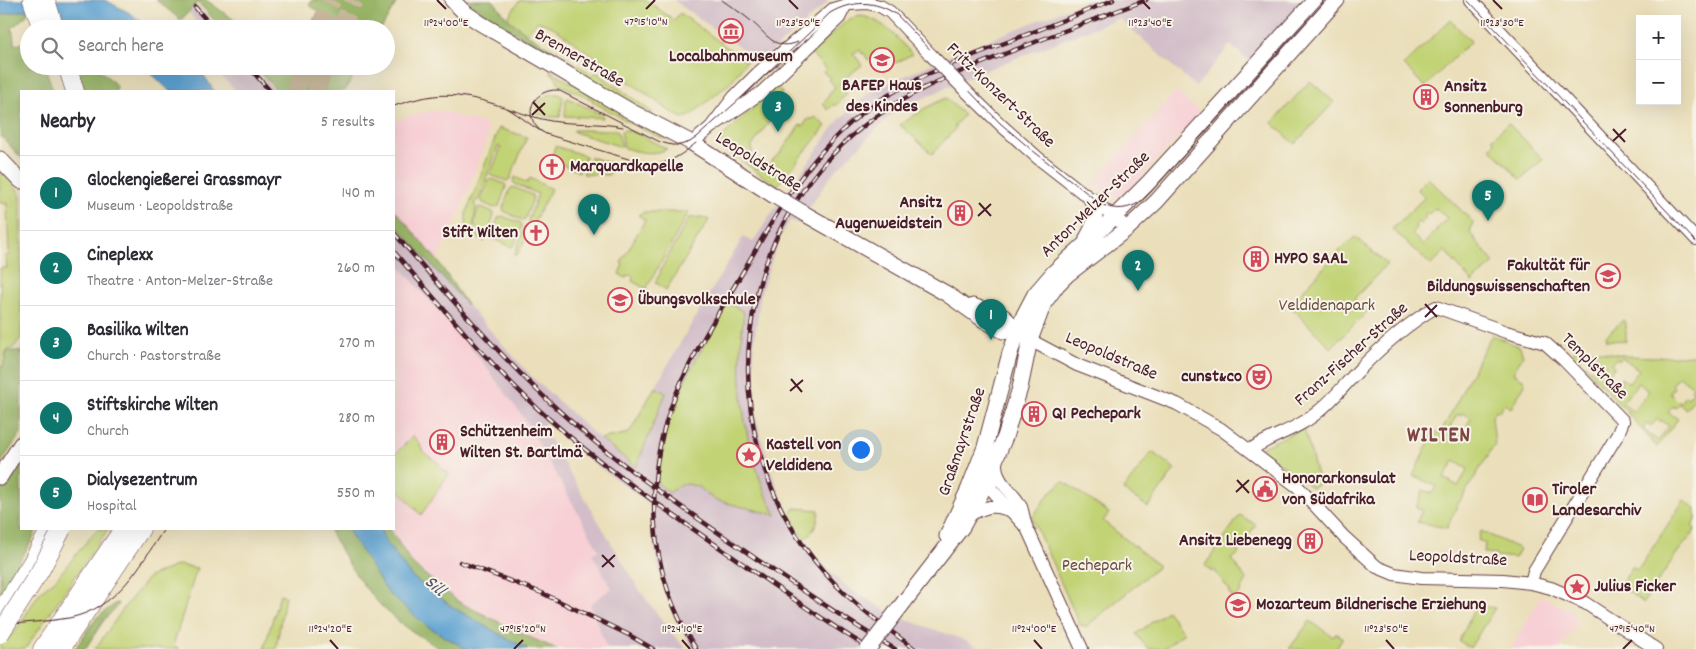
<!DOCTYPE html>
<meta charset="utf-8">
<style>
:root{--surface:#fff;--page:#f7f7f7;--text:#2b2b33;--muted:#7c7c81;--line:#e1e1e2;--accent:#0f766e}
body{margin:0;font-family:Dekko,sans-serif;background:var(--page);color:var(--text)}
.controls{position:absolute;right:15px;top:15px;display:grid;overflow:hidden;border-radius:0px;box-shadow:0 5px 20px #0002}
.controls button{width:45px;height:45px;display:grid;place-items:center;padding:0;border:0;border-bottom:1px solid var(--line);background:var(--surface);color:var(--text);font:25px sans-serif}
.you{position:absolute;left:860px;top:449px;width:18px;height:18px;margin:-12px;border:4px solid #fff;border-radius:50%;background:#1a73e8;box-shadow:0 0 0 8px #1a73e833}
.badge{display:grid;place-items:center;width:32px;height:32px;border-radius:50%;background:var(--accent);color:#fff;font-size:16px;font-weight:700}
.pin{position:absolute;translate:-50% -41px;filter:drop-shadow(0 1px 2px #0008)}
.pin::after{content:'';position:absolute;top:26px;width:18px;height:15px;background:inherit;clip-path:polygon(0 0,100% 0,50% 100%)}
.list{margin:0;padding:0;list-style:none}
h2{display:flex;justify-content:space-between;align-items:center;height:65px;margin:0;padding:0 20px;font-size:21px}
h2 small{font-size:16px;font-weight:400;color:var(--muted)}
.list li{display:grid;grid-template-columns:32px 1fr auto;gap:15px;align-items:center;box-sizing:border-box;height:75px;padding:0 20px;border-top:1px solid var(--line)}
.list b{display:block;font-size:19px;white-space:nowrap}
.list p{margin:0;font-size:16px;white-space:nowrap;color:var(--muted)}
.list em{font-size:16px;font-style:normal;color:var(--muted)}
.icon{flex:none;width:28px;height:28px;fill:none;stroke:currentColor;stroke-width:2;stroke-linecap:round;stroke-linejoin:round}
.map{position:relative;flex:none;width:1696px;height:649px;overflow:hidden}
.search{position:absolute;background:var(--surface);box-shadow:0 5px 20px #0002;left:20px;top:20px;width:375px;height:55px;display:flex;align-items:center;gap:12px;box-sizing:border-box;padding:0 18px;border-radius:28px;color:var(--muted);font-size:19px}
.panel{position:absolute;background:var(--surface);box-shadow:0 5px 20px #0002;left:20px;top:90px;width:375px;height:440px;border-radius:0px}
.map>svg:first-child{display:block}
.built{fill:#f7cfd4}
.industrial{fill:#d2bdc8;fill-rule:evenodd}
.green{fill:#c2d376;stroke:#867950;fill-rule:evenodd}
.forest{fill:#99b567;stroke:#726a49}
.water{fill:#5ca1d1;stroke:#53607e}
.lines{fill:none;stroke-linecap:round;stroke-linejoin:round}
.highway-tunnel{stroke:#cab99d;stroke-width:18;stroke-dasharray:18 9;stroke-linecap:butt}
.minor-casing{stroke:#623c40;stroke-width:14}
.major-casing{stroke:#623c40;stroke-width:17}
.highway-casing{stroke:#623c40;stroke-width:19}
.minor{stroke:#fff;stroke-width:12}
.major{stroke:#fff;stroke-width:15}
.highway{stroke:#fff;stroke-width:18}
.tram{stroke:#4a1f2b;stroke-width:1}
.rail-casing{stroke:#4a1f2b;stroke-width:4.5}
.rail{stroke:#f7f3e8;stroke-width:2.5;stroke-dasharray:8;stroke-linecap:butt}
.minor-bridge-casing{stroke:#623c40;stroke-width:14;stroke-linecap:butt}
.major-bridge-casing{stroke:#623c40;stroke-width:17;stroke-linecap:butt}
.highway-bridge-casing{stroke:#623c40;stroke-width:19;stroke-linecap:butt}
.minor-bridge{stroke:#fff;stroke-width:12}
.major-bridge{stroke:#fff;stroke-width:15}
.highway-bridge{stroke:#fff;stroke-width:18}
.ticks{fill:none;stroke:#4a1f2b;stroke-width:2}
.labels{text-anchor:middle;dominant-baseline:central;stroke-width:4;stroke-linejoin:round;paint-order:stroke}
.poi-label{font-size:18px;font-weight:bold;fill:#4a1f2b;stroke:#f7f3e8;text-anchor:start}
.street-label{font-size:18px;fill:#4a1f2b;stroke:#f7f3e8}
.park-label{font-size:18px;fill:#684c3e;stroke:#f7f3e8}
.water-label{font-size:19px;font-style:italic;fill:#51536d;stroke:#f7f3e8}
.district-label{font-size:22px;font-weight:bold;letter-spacing:1px;fill:#7e4643;stroke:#f7f3e8}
.ticks-label{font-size:12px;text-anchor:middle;fill:#4a1f2b;stroke:#f7f3e8;stroke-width:4;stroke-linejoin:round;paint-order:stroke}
</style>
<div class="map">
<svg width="1696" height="649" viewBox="0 0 1696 649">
<rect width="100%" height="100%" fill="#f7f3e8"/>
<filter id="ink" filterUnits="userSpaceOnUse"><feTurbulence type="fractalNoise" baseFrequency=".02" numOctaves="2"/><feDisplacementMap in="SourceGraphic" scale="10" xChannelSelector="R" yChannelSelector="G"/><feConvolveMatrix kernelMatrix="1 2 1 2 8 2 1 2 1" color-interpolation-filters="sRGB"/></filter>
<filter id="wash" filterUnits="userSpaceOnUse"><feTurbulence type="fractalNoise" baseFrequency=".0096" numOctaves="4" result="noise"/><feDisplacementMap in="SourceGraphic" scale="20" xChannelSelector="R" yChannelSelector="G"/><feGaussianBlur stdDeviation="1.12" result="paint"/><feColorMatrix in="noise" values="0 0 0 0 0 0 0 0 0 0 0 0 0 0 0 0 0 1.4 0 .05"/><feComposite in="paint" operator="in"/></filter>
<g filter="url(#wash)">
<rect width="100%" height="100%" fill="#eadfba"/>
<path class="built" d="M1176,91l25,22 -74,79 -8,4 -7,1 -6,-3 -13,-11z
M432,111l13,1 43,13 -2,15 -27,74 -22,46 -43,-51v-87l14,-6z
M394,260l87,100 45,61 74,129 -7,4 19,34 -22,16 17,45h-50l-26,-11 -72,-36 -46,-37 -21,-33 -2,-3h4z
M1541,596l34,17 -3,6 6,3 -1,2 -17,25h-49z"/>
<path class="industrial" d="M673,0h157l-69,62z
M1089,0h215l-54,61 -20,-16 -34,42 -77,-69 -148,58 -77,36 -62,62 -34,50 -8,-4 -12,21 -17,51 -7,52v40l2,34 12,45 21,53 27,40 29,30 35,21 24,12 58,20 19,10h-289l-25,-53 -5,-15 -8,-34 -4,-43 -58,-42 -44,-41h-2l-2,2 -1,5 97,163 31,41 15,17h-79l-17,-45 22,-16 -20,-34 7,-4 -73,-129 -45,-61 -87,-100v-37l139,155 68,62 35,27 30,-74 -11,-6 27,-47 61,-103 10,5 20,-31 65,-90 32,-29 81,-37zM744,312l-4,31v31l5,50 11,44 19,46 -60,-14 -16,-13 -11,-3 -11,2 -3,2 -17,-5 3,-30 7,-28z
M197,5l21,24h-17l-12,-17z
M210,66h21l3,3 -1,-3h19l23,25h-38z"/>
<path class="green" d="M520,0h126l28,20 6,-7 66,48 -15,21 -41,34 -7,2 -9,-4 -121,-87 -16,-6 -10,13 -20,-16z
M860,16c22,2 38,23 52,38l-16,9 -8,-14 -20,11 -4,-7 -2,1 -2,-4 -7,3 9,12 -23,18 8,11 -11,11h-3l-5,5 -5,-6 12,-18 -7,-6 2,-2 -7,-6 3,-3 -15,-15 34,-32 4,-3z
M1450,20l21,21 -46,46 -21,-22z
M566,58l27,17 3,-3 57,41h-6l-84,-51z
M549,70l120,69c-11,1 -63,-30 -76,-37v-2l-4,-2 -32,-15 1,-3z
M1310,81l24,21 -39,42 -23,-21z
M776,87l6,5 -2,4 1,3 -6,8 3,2 -26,37v7l-4,5c3,8 7,11 15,11l18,-17 19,-27 3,1 5,-7h5l2,-2 11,9 -49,60 -57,-40 1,-8z
M552,94h7l4,3 -3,20h-11l-11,-3 -2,-3c2,-10 6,-14 16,-17z
M568,98l34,17 1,3 -38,-2 1,-17z
M946,98l18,17 -10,11 2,2 -24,26 -32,-29 25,-17z
M1508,123l35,36 -22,21 -31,-32 5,-6 -3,-3z
M499,128l28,9 -17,42 -3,2 -17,-6 11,-27 -3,-2 -19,53 -5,4 2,4 -3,22 1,3 9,5 2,5c-16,-9 -19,-9 -19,-28z
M574,130h43l5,17 -48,-15z
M625,130l11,3 31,16c-14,7 -28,3 -43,-1l-3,-17z
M555,146l31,10 -7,16 -26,-12 -1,-3z
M590,157l24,7 -5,11 -26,-1z
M0,170l13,13 8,13v142l-8,10 -7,3 -3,14 -3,4v-101h7l-1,-12 3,-1 -2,-51 -7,-1z
M515,177l12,6 3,-5 21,11 -34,66h-3l11,-28 4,-3 -1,-4 10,-26 -23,-10 -2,-3z
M1428,178l45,44 -3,11 24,30 -22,19 -27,-31 -14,14 -39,-36 33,-32 -8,-8zM1435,208l12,10 -24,27 -11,-11 5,-6 -2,-3 3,-3 2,2 6,-6 -2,-2 2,-3 3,1z
M492,179l13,5 1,3 -7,19 -5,2 -11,-5 -2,-3 8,-20z
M513,187l19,8 1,3 -8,21 -3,1 -18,-9 -1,-3 7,-19z
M481,207l12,5 1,4 -6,17 -4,1c-14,-8 -9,-12 -6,-26z
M644,212h45l-43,77 -14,-8 1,-3 -1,-3h-3l-3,3 -7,-4 4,-10 -2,-1 24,-43 -7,-5z
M502,216l19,7 1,3 -8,19 -3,2 -18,-9 -1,-3 6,-17z
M702,217l7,3 -43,70 -11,-8 6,-10 -1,-1 29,-53z
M1355,237l32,27 -33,35 13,13 -36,36 -42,-43 55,-59z
M728,303l16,9c-9,69 -1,141 32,203l-61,-15 -16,-13 -11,-3 -11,2 -7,7 -13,-10c0,-66 40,-125 71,-180z
M1623,320l3,3v18l-19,-1 -1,-4z
M1492,335l28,12 3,8 -10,18 10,6 2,5 -14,24 -7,-4 -5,8 -3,-2 -4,7 3,27 -38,62 -10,22 -30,-6 5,-12 -6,-2 7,-18 8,3 3,-2 2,-5 -23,-10 21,-45 6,3c18,-32 33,-67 52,-99zM1462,413l9,5 -4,7 3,2 -4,8 -4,-2 -2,3 -9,-5 1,-3 -2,-1 7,-13 3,2zM1454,461l14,8 -10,17 -14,-8z
M1577,347l51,9 25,1 43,-2v41l-10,13 -7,-5 -4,4 -2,-2 -5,6 10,7 -21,28 -41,-47 -32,-34v-2l10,8 2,-2 4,3 6,-8 -19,-15 -3,4 -3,-1 -2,3 2,1 -3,3 -6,-5zM1622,357l17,13 -10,13 -8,-5v8l-6,1v-2l-8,-5 -1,-4 3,-1 6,-9 -3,-2 4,-6 4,2zM1679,376l14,11 -2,3 2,2 -5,6 -3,-2 -5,7 -10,-10 4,-6 -2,-2zM1638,383l11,8 -16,21 -11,-9zM1657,419l3,3 1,-2 8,6 -11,15 -15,-12 4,-6 4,3z
M655,387l11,6 -30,74 -36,-28 29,-6z
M1304,428l15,55 -7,5 -52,-40z
M413,436l5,5 6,12 16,11 -1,2 10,8 -28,41 -27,-30v-30z
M1152,452l23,17 -27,38 -25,-17z
M1063,481l46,32 -6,8 56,45 -72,60 -7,-1 -48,-107 17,-24z
M1684,500l12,9v12l-4,5 3,3 -1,3 -17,21 -34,50 -4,-4 -19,-13 12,-19 6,3z
M795,508l24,2c-1,12 -4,22 -15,29l-15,-23z
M1240,515l16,10 -19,26 2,3 -8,5 16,21 -6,10 1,2 -7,5h-3l-3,-4 1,-2 -16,-21 -3,2 -6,-7z
M97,529h11l-83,120h-25v-7l15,-10 25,-40 16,-13z
M1481,531l39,18 -5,9 -18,-2 -1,-2 -12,-1 1,-10 -7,-3z
M178,565l19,3 -24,78 7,3h-85l31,-44 23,-28z
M280,594l5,2 -9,53h-12z
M1477,603l3,3 15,2 -25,40 -11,-7z
M1167,611l17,22 -21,16h-15l-12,-15z
M1310,621l23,16 3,-4 7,5 -7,11h-47z"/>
<path class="forest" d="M156,0h50l41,29h-25l-24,-27 -17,18z
M312,0h86l-17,29h-70l9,-17 -11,-7z
M467,0h26l14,18 20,16 39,24 -3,4 -89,-55z
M26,10l2,4 -16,14 3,17 14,-3v24h16l8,25h-32v67l-18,-20 -3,-1v-122z
M77,66h19l21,20 -1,5h-31z
M255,66h104l-14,25h-68z
M394,209l43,51 30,45 -73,-82z
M7,351h14v82l-21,31v-94l4,-5z
M21,462v67h16l-6,13 -31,52v-100z
M329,529h19l6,11 73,86 39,23c-7,0 -16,0 -23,0 -7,-1 -14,-8 -20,-11 -47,-28 -69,-62 -94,-109z
M380,529h10l23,36 46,37 72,36 26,11h-29l-22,-11 -52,-30 -43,-32 -26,-35z
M116,603l3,1 -15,16 -19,29h-10l20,-30z"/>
<path class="water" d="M0,0h105l23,12 24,17h-62l-28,-14 -19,-5h-17l-26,5z
M143,66h55l16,25h-44z
M348,529h32l5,12 26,35 43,32 52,30 22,11h-62l-39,-23 -39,-33 -34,-53z"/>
</g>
<g filter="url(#ink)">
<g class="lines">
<path class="highway-tunnel" d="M318,29l14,-29
M340,29l14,-29
M295,91l9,-25
M316,91l9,-25"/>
<defs>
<path id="minor" d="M1471,0l225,239
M964,89l38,37 36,32 90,70
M711,127l23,-30 25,-25 74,-63 17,-5 17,-1 13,3 10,6 41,43
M692,143l19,-16 51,-35 77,-74 6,-12
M1030,340l47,25 100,39 44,25 77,58 46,50 33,30 17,7 27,4 82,2 28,3 20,5 34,15 71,46
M1250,450c22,-15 49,-21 69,-39 15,-12 27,-28 40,-41 23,-24 48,-46 77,-63l70,25 39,11 19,17 59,61 -5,13 -84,137 -3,12
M996,460c-1,25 16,28 25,47 2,6 3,13 5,19l56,123
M986,473l6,17 32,35
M969,515c17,-8 24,-12 42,-4"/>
<path id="major" d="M452,0l12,12 16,11 152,89 60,31 81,52
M0,159l21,22
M805,214l142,80 37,26 19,11 14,1
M1087,238c9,-15 10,-21 5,-38
M973,306l31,11 17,17
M0,477l21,-33
M947,536l22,-48 16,-41 25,-94 14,-38 11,-21 19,-22 52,-47 43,-43 166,-182
M904,602l58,-75 19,-34 24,-56 15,-49 10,-48 14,-37 13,-18 11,-11 60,-46 28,-26 181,-202"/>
<path id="highway" d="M32,0l10,29
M46,0l9,29
M67,66l8,25
M0,613l32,-51 18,-33
M42,649l81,-120
M61,649l80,-120"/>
</defs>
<use href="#minor" class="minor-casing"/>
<use href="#major" class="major-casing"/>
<use href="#highway" class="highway-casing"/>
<use href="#minor" class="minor"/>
<use href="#major" class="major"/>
<use href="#highway" class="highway"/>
<path class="tram" d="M722,0c9,7 20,13 29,21 16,13 24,31 47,21
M1468,0l228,242
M394,106c20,-7 43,-13 64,-10 32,3 61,19 93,25 24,4 48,1 72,6
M507,108c14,8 25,19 39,26l99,30c22,2 35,-8 51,-21
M542,132c-21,-16 -10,-43 16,-42l102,52 12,3h8l10,-3 7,-5 45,-40 88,-84c22,-13 46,-13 67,2l103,108 32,27 69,54c16,8 32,5 45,-7l178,-197
M0,626c23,-4 46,-4 69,-8 49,-10 70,-51 95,-89"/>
<defs>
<path id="rail" d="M195,7l19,22
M248,66l22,25
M394,233c52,59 103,121 162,175 61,56 131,103 199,150 46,31 91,63 140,91
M394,252c50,57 98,116 154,166 55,49 115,90 175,132 49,34 96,68 147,99
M460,562l82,31 87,42 24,14
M696,649c-49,-76 -54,-172 -20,-255 18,-43 44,-83 68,-124 36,-63 66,-118 126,-163 37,-26 78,-42 119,-58 42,-16 83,-32 124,-49
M915,649c-37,-27 -73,-53 -101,-89 -105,-133 -82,-331 51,-435 41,-33 89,-51 137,-70 48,-19 96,-37 144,-55"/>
</defs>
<use href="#rail" class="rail-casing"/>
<use href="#rail" class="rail"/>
<defs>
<path id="minor-bridge" d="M931,55l33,34"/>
<path id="major-bridge" d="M773,195l32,19
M868,649l36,-47"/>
<path id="highway-bridge" d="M0,634l40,-63 22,-42"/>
</defs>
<use href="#minor-bridge" class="minor-bridge-casing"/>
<use href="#major-bridge" class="major-bridge-casing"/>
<use href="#highway-bridge" class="highway-bridge-casing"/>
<use href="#minor-bridge" class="minor-bridge"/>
<use href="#major-bridge" class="major-bridge"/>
<use href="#highway-bridge" class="highway-bridge"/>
</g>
</g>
<path class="ticks" d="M437,0l9,9M789,0l9,9M1141,0l9,9M1493,0l9,9M646,9l9,-9M533,102l12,13M532,115l13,-12M1613,129l12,13M1613,141l13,-12M979,203l12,13M978,216l13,-12M1425,304l12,13M1425,317l12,-12M791,379l11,13M790,391l13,-11M1237,480l12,13M1236,492l13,-12M602,555l12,12M602,567l13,-12M330,640l8,9M682,640l8,9M1034,640l8,9M1386,640l8,9M514,649l9,-9M1623,649l9,-9"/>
<defs>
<symbol id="museum-ring" viewBox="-11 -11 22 22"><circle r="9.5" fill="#f7f3e8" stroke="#d1495b" stroke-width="1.5"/><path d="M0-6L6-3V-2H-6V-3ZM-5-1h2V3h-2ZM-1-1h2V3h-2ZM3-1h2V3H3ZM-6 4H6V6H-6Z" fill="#d1495b"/></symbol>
<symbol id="school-ring" viewBox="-11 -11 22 22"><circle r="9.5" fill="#f7f3e8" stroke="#d1495b" stroke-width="1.5"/><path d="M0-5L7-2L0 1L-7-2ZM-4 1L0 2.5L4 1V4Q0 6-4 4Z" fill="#d1495b"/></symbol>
<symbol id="building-ring" viewBox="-11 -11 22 22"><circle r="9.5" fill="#f7f3e8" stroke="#d1495b" stroke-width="1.5"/><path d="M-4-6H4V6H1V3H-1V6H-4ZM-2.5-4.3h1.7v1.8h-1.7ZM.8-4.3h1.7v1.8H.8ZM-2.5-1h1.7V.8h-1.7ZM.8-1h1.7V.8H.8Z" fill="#d1495b"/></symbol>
<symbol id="church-ring" viewBox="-11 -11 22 22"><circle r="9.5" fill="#f7f3e8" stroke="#d1495b" stroke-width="1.5"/><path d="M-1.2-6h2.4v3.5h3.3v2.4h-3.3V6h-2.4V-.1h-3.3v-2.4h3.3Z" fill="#d1495b"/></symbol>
<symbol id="university-ring" viewBox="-11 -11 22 22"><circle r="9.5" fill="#f7f3e8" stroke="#d1495b" stroke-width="1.5"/><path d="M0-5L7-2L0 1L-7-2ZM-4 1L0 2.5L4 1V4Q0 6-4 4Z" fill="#d1495b"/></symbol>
<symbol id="theatre-ring" viewBox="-11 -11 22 22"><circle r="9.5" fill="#f7f3e8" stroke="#d1495b" stroke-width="1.5"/><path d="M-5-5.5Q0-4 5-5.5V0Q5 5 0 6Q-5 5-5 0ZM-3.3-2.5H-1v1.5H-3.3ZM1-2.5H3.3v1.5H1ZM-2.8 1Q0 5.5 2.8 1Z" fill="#d1495b"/></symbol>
<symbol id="sight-ring" viewBox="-11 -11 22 22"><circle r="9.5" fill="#f7f3e8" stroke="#d1495b" stroke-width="1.5"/><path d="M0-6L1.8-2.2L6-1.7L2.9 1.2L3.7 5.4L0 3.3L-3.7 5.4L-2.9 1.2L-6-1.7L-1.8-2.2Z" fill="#d1495b"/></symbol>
<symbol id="civic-ring" viewBox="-11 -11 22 22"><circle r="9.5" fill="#f7f3e8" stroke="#d1495b" stroke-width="1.5"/><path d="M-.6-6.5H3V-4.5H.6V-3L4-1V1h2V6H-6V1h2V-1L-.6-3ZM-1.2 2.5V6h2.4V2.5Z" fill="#d1495b"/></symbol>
<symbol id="library-ring" viewBox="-11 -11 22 22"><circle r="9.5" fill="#f7f3e8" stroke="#d1495b" stroke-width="1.5"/><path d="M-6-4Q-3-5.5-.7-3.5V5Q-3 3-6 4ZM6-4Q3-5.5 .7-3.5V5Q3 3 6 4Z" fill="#d1495b"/></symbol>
</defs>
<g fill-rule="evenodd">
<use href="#museum-ring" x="717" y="17" width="28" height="28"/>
<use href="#school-ring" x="868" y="46" width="28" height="28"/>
<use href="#building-ring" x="1412" y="83" width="28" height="28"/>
<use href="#church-ring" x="538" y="153" width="28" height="28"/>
<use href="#building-ring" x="946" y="199" width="28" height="28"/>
<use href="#church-ring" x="522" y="219" width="28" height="28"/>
<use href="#building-ring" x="1242" y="245" width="28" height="28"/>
<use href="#university-ring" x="1594" y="262" width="28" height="28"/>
<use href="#school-ring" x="606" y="286" width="28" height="28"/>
<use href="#theatre-ring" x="1245" y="363" width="28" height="28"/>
<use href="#building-ring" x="1020" y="400" width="28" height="28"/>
<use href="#building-ring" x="428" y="428" width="28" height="28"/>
<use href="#sight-ring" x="735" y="441" width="28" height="28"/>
<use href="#civic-ring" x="1251" y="475" width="28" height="28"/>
<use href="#library-ring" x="1521" y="486" width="28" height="28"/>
<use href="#building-ring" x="1296" y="527" width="28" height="28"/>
<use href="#sight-ring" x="1563" y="573" width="28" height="28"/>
<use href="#university-ring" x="1224" y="591" width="28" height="28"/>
</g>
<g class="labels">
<g class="poi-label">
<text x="731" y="57" text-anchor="middle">Localbahnmuseum</text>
<text x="882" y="86" text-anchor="middle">BAFEP Haus<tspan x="882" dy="21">des Kindes</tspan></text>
<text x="1444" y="87">Ansitz<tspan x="1444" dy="21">Sonnenburg</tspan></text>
<text x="570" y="167">Marquardkapelle</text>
<text x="942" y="203" text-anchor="end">Ansitz<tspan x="942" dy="21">Augenweidstein</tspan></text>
<text x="518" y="233" text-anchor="end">Stift Wilten</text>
<text x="1274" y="259">HYPO SAAL</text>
<text x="1590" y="266" text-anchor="end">Fakultät für<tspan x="1590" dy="21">Bildungswissenschaften</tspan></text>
<text x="638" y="300">Übungsvolkschule</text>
<text x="1242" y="377" text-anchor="end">cunst&amp;co</text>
<text x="1052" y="414">Q1 Pechepark</text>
<text x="460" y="432">Schützenheim<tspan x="460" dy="21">Wilten St. Bartlmä</tspan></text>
<text x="766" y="445">Kastell von<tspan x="766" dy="21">Veldidena</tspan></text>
<text x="1282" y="479">Honorarkonsulat<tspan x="1282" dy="21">von Südafrika</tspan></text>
<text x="1552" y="490">Tiroler<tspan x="1552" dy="21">Landesarchiv</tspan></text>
<text x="1292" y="541" text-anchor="end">Ansitz Liebenegg</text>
<text x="1594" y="587">Julius Ficker</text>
<text x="1256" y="605">Mozarteum Bildnerische Erziehung</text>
</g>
<g class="street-label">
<text transform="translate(579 59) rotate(30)">Brennerstraße</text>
<text transform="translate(1000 96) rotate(44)">Fritz-Konzert-Straße</text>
<text transform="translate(758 163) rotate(32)">Leopoldstraße</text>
<text transform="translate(1096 205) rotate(-44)">Anton-Melzer-Straße</text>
<text transform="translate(1352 355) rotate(-42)">Franz-Fischer-Straße</text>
<text transform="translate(1111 357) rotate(23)">Leopoldstraße</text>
<text transform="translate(1594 367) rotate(45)">Templstraße</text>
<text transform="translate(963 442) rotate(-71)">Graßmayrstraße</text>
<text transform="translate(1458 559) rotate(3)">Leopoldstraße</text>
</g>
<g class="park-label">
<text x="1327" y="306">Veldidenapark</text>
<text x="1097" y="566">Pechepark</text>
</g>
<g class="water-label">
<text transform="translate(434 587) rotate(43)">Sill</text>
</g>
<g class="district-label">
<text x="1439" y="436">WILTEN</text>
</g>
</g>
<g class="ticks-label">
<text x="646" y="25">47°15'10"N</text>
<text x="446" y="26">11°24'00"E</text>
<text x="798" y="26">11°23'50"E</text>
<text x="1150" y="26">11°23'40"E</text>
<text x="1502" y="26">11°23'30"E</text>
<text x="330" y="632">11°24'20"E</text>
<text x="682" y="632">11°24'10"E</text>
<text x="1034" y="632">11°24'00"E</text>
<text x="1386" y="632">11°23'50"E</text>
<text x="523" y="632">47°15'20"N</text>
<text x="1632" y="632">47°15'40"N</text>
</g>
</svg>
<div class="controls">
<button>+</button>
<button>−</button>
</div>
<div class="you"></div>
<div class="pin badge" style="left:991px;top:340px">1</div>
<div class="pin badge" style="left:1138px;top:291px">2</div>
<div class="pin badge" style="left:778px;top:132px">3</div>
<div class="pin badge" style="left:594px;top:235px">4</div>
<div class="pin badge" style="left:1488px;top:221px">5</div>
<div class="search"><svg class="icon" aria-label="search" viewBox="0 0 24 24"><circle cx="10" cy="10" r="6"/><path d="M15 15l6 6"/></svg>Search here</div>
<section class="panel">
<h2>Nearby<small>5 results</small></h2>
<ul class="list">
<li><span class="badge">1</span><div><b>Glockengießerei Grassmayr</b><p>Museum · Leopoldstraße</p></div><em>140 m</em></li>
<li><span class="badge">2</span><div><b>Cineplexx</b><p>Theatre · Anton-Melzer-Straße</p></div><em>260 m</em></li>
<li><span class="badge">3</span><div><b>Basilika Wilten</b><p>Church · Pastorstraße</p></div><em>270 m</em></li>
<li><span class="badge">4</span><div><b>Stiftskirche Wilten</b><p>Church</p></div><em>280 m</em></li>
<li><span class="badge">5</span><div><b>Dialysezentrum</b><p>Hospital</p></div><em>550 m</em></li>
</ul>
</section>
</div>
